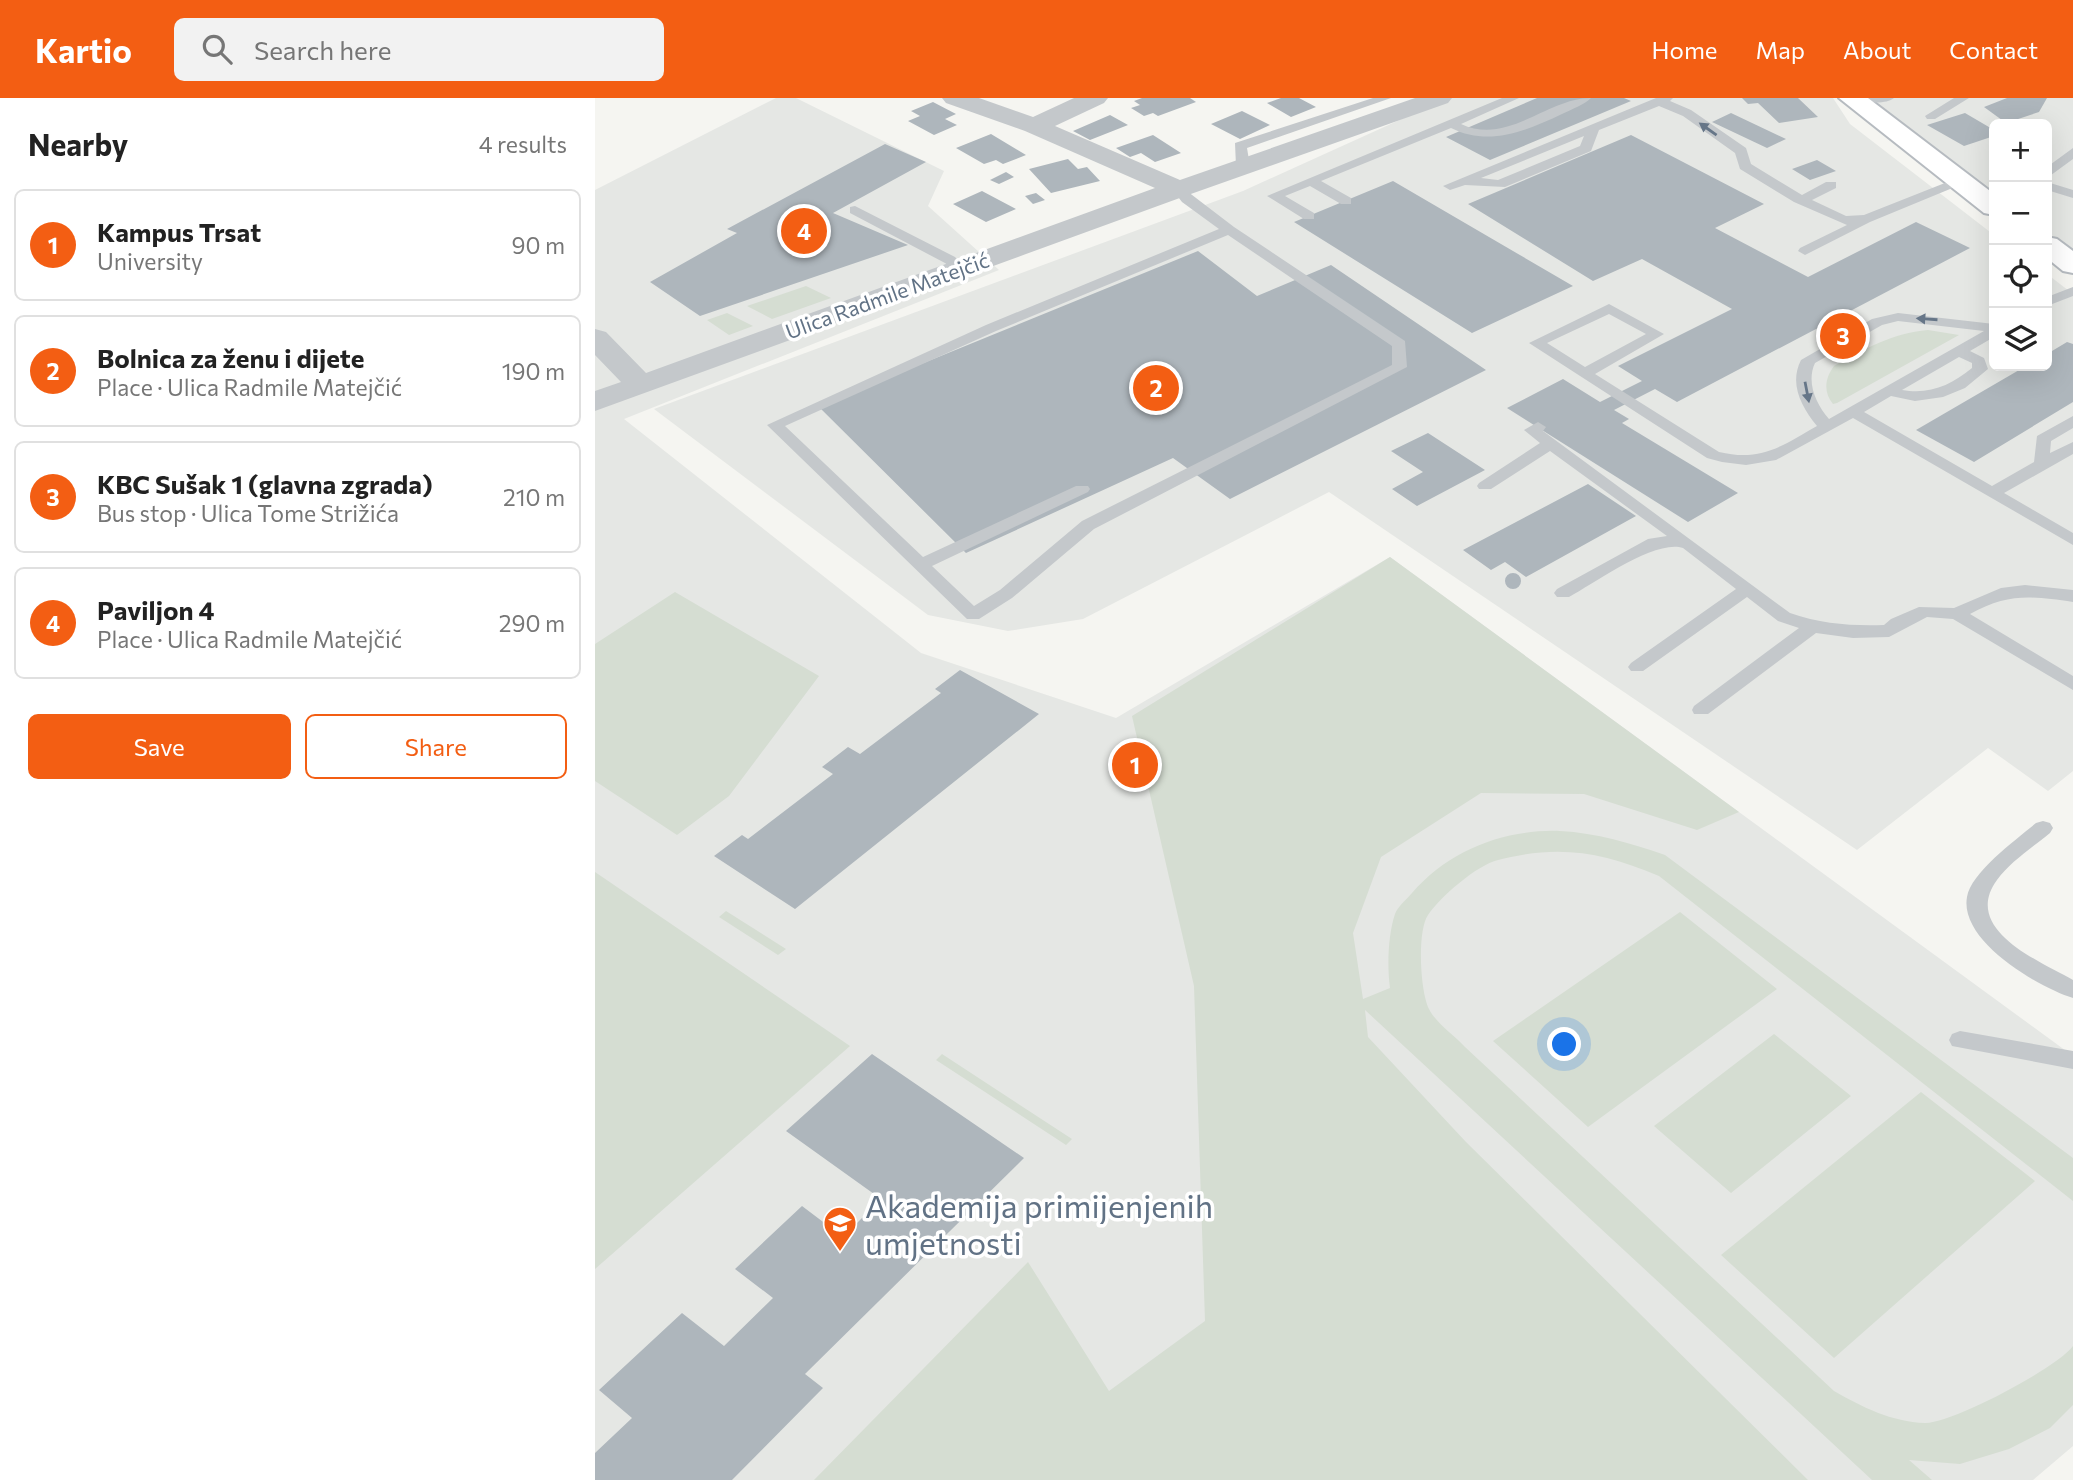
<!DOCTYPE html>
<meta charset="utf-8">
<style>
:root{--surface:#fff;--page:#f2f2f2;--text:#222;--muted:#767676;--line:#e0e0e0;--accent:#f35e13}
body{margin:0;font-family:Commissioner,sans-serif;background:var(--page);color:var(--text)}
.controls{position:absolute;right:21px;top:21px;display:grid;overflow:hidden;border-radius:10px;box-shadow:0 7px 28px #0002}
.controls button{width:63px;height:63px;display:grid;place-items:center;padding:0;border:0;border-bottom:2px solid var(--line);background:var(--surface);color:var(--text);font:35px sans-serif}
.you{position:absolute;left:970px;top:947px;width:24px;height:24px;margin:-18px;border:5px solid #fff;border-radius:50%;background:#1a73e8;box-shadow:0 0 0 10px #1a73e833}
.badge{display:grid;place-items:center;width:46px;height:46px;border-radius:50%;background:var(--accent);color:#fff;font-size:23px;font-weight:700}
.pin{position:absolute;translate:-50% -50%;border:4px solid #fff;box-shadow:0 2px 7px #0006}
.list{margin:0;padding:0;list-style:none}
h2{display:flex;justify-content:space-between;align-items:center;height:91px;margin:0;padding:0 28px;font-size:30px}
h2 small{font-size:23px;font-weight:400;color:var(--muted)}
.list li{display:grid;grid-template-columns:46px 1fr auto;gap:21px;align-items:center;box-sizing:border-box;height:112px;margin:0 14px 14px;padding:0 14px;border:2px solid var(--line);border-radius:10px}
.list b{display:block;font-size:26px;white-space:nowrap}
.list p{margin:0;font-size:23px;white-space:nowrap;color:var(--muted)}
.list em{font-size:23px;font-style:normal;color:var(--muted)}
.actions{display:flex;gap:14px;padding:21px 28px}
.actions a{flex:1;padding:16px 0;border:2px solid var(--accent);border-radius:10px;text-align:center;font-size:24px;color:var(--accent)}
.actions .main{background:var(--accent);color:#fff}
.icon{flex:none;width:38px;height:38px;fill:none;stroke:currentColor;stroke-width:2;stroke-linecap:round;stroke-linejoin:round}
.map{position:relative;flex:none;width:1478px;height:1382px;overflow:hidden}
header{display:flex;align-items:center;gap:42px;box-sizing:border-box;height:98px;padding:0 35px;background:var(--accent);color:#fff}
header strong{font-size:33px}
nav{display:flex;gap:38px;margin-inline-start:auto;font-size:24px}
.search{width:490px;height:63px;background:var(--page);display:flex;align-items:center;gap:18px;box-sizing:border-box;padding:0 24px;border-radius:10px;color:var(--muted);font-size:26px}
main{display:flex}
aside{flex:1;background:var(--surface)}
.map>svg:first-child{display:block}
.built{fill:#e5e7e4}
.green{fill:#d5ddd2}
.building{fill:#aeb6bc}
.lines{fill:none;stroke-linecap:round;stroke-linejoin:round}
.secondary-casing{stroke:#b6bbc0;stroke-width:4}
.lane{fill:#c4c8cb;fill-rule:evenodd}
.street{fill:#c4c8cb;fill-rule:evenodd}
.secondary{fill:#fff;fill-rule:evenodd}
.oneway{fill:#667688}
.labels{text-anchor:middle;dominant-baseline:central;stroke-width:7;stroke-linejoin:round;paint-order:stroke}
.far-street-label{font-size:21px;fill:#617285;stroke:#fff}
.near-poi-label{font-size:32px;fill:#617285;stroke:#fff;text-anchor:start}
</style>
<header>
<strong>Kartio</strong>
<div class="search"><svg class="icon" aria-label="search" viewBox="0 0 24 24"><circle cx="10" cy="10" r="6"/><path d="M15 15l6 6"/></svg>Search here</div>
<nav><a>Home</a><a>Map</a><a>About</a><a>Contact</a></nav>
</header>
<main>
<aside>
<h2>Nearby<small>4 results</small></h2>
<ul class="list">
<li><span class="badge">1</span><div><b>Kampus Trsat</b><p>University</p></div><em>90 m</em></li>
<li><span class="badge">2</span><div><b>Bolnica za ženu i dijete</b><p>Place · Ulica Radmile Matejčić</p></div><em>190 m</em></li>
<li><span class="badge">3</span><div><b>KBC Sušak 1 (glavna zgrada)</b><p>Bus stop · Ulica Tome Strižića</p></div><em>210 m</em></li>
<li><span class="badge">4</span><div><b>Paviljon 4</b><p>Place · Ulica Radmile Matejčić</p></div><em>290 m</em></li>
</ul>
<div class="actions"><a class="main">Save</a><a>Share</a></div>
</aside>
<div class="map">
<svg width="1478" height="1382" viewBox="0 0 1478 1382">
<rect width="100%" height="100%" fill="#f5f5f1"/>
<path class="built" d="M181,0h20l148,73 -16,35 71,64 -375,149 297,234 195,65 274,-161 683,499v390l-40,34h-1438v-1290z
M853,0h385l17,26 144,111v131h53v-92l26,20v477l-25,20 -60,-43 -131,102 -528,-358 -246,127 -75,12 -80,-16 -274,-206 589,-218z
M1273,0h205v152l-26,-18v-108h-53v70l-110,-78z"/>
<path class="green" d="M211,188l25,12 -59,21 -25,-13z
M132,215l26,13 -24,9 -22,-15z
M1333,232l31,5 -122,68 -4,1c-10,-12 -8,-26 1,-38 31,-17 58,-33 94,-36z
M795,459l349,255 -42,18 -113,-36 -103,-1 -100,64 -28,76 10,66 27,-11c-3,-22 -2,-53 5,-74 3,-8 12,-15 17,-21 37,-43 92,-64 148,-62 37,2 70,12 105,24l408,303v43l-414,-325c-57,-24 -100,-32 -161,-16 -21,5 -58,37 -70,55 -11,16 -8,76 1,94 6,13 26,27 36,38l369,344c28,16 58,31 91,32 26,1 132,-55 148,-77v59l-23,23 -41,21 -49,15 -51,-4 23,20h-60l-507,-470 3,27 98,105 342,338h-994l214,-218 81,129 96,-70 -11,-335 -62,-270z
M80,494l144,84 -90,120 -52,39 -82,-54v-137z
M0,774l255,174 -255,223z
M131,813l60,38 -8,6 -59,-38z
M1085,814l97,77 -189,138 -95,-86z
M1179,936l77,62 -120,97 -77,-67z
M347,956l130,85 -6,6 -130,-85z
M1326,994l114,89 -201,177 -113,-103z"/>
<path class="building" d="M547,0h48l6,4 -38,14 -5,-3 -9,3 -13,-8 9,-3 -6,-4z
M686,0h18l17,9 -25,10 -24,-14z
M942,0h87l7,3 -141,59 -44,-23z
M1147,0h56l20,19 -39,6 -21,-20 -10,1z
M1412,0h40l-8,14 -33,11 -22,-16z
M338,4l23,12 -11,5 12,6 -23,10 -26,-14 12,-5 -9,-5z
M647,13l28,14 -30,14 -29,-15z
M1136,15l55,26 -19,9 -55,-26z
M1370,15l29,17v6l-30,10 -37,-21z
M515,17l18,10 -38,15 -17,-9z
M396,36l35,21 -23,9 -7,-4 -12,4 -28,-16z
M558,37l28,18 -26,9 -14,-9 -11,4 -14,-9z
M1036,37l133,69 -49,24 93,49 108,-55 54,26 -293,154 -22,-13 -41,21 15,9 -7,4 116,70 -50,29 -181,-114 56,-29 37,23 42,-21 -24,-15 114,-57 -90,-50 -49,22 -125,-77z
M290,46l41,18 -93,51 75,32 -208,71 -50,-34 87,-49 -10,-4z
M473,61l10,10 9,-2 13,14 -49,12 -22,-24z
M1222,62l19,11 -26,9 -18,-11z
M411,74l8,5 -15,7 -9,-4z
M798,83l180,105 -101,47 -178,-111z
M387,93l34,18 -30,13 -33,-18z
M441,95l9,7 -12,4 -8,-8z
M603,153l59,45 74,-31 155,105 -256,129 -57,-41 -207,95 -148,-147z
M1472,244l6,2v58l-99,60 -58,-32 110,-64h21v-12z
M833,335l57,37 -68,36 -25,-17 31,-17 -32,-21z
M993,386l48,32 -110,61 -21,-15 -14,8 -28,-20z
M910 483a8 8 0 1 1 16 0a8 8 0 1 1-16 0Z
M365,572l79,44 -244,195 -81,-53 28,-21 6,4 85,-65 -11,-7 26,-20 12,7 81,-61 -6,-4z
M277,956l152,104 -219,216 18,14 -91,92h-137v-27l37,-35 -33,-28 83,-77 42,33 49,-48 -38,-29 67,-63 41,31 38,-38 -95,-68z"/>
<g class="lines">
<defs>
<path id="secondary" d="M1244,0h29l126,96v21l-10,-2z
M1452,139l10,2 16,12v22l-10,-2 -16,-13z"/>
</defs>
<use href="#secondary" class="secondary-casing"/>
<path class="lane" d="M778,0h18l-144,50 3,18 -7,4 -7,-4 -1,-23z
M907,0h17l-58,26c47,22 86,-26 130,-26 -7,7 -19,11 -29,16 -36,17 -73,33 -111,14l-130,53 30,17v6h-10l-31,-18 -25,10 29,17v6h-10l-37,-23z
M1061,0h17l-3,3 21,9 55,38 5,16 51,31 24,-13h10v6l-24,12 34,16 18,-1 91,-36 5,-1 7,4 -97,40 -65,33 -7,-4 2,-3 47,-23 -53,-23 -54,-33 -5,-16 -52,-37 -24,-10 -60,24 -8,21 -86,36 -40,-2 -15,5 -7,-4zM989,38l-4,10 -82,34 -17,-2z
M1264,0h35c-7,6 -28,6 -35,0z
M1359,0h15l-34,21h-8l-2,-3z
M1478,50v11l-26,19v-11z
M1452,84l26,8v8l-26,-8z
M584,87l55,42 171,114 2,26 -313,162 -82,69 -33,21h-12l-200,-194 219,-100 233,-96 -37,-27 -10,-13zM633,137l164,111v19l-310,156 -82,69 -26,16 -42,-40 156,-74 2,-3 -2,-3h-12l-153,71 -138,-131 211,-95z
M260,108l100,51 11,12 -7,4 -14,-10 -95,-50v-6z
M1478,189v9l-26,10v-9z
M1014,206l55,30 -69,40 124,78c42,10 63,-6 98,-26 -16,-20 -28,-42 -16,-66l71,-41 26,-6 96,11v13l-24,14 14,7 4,11 -23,19 -22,9 -28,4 -24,-5 -27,16 128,74 42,-24 3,-26 36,-20v12l-22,13 -1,12 23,-11v12l-69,39 69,40v12l-220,-127 -77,42 -30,5 -24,-3 -15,-4 -178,-115zM1014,216l37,20 -61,33 -38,-24zM1303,223l86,10 -155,88c-13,-15 -23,-37 -14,-56l67,-38zM1364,259l13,6v5c-21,17 -42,27 -70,22z
M943,324l8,5 -3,4 247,182c32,11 61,13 94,12l7,-6 28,-12 35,1 47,-20 24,-3 48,5v12c-42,-6 -65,-9 -103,12l103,62v14l-120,-71 -26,-2 -38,20 -36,1 -37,-5 -108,81h-14l-2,-4 2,-4 105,-78 -21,-7 -31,-24 -104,74h-12l-3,-4 3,-4 105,-74 -53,-41c-28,-9 -88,35 -114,49h-12l-3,-4 3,-4 91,-50 19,-3 -117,-85 -59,38h-12l-2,-3 2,-3 61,-40 -16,-13z
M1448,723l7,2 3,5 -3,5c-17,14 -40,29 -53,47 -36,49 42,81 76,100v18c-35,-11 -114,-57 -106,-101 4,-25 50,-58 69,-74z
M1365,933l113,20v18l-121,-23 -3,-6 3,-6z"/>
<path class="street" d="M347,0h37l54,19 41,-19h34l-4,5 -49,23 125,54 235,-82h37l-4,5 -260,92 -593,216v-20l26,-9 -26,-27v-26l11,3 40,41 509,-185 -130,-57 -79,-28z"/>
<use href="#secondary" class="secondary"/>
</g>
<defs><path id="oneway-solid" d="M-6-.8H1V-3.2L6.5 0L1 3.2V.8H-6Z" transform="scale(1.75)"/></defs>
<g class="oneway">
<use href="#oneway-solid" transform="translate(1113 31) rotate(-145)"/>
<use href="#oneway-solid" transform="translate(1332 221) rotate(-176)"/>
<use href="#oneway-solid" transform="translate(1212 294) rotate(79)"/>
</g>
<defs>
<symbol id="university-pin" viewBox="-11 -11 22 30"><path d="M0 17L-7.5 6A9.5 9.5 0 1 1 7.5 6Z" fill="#f35e13" stroke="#fff"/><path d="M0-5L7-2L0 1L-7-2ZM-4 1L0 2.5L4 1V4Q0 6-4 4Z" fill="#fff"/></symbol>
</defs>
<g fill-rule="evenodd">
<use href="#university-pin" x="226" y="1106" width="38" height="52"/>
</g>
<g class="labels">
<g class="far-street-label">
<text transform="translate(292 197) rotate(-20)">Ulica Radmile Matejčić</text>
</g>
<g class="near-poi-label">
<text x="270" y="1107">Akademija primijenjenih<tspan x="270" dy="37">umjetnosti</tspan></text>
</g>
</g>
</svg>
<div class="controls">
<button>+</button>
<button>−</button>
<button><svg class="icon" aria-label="locate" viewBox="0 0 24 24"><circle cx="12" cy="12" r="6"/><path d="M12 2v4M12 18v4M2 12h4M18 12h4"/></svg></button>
<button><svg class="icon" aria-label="layers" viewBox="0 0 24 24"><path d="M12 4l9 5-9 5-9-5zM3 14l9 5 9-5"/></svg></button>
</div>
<div class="you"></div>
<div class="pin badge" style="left:540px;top:667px">1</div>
<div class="pin badge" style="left:561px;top:290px">2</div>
<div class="pin badge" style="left:1248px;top:238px">3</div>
<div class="pin badge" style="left:209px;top:133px">4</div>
</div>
</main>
